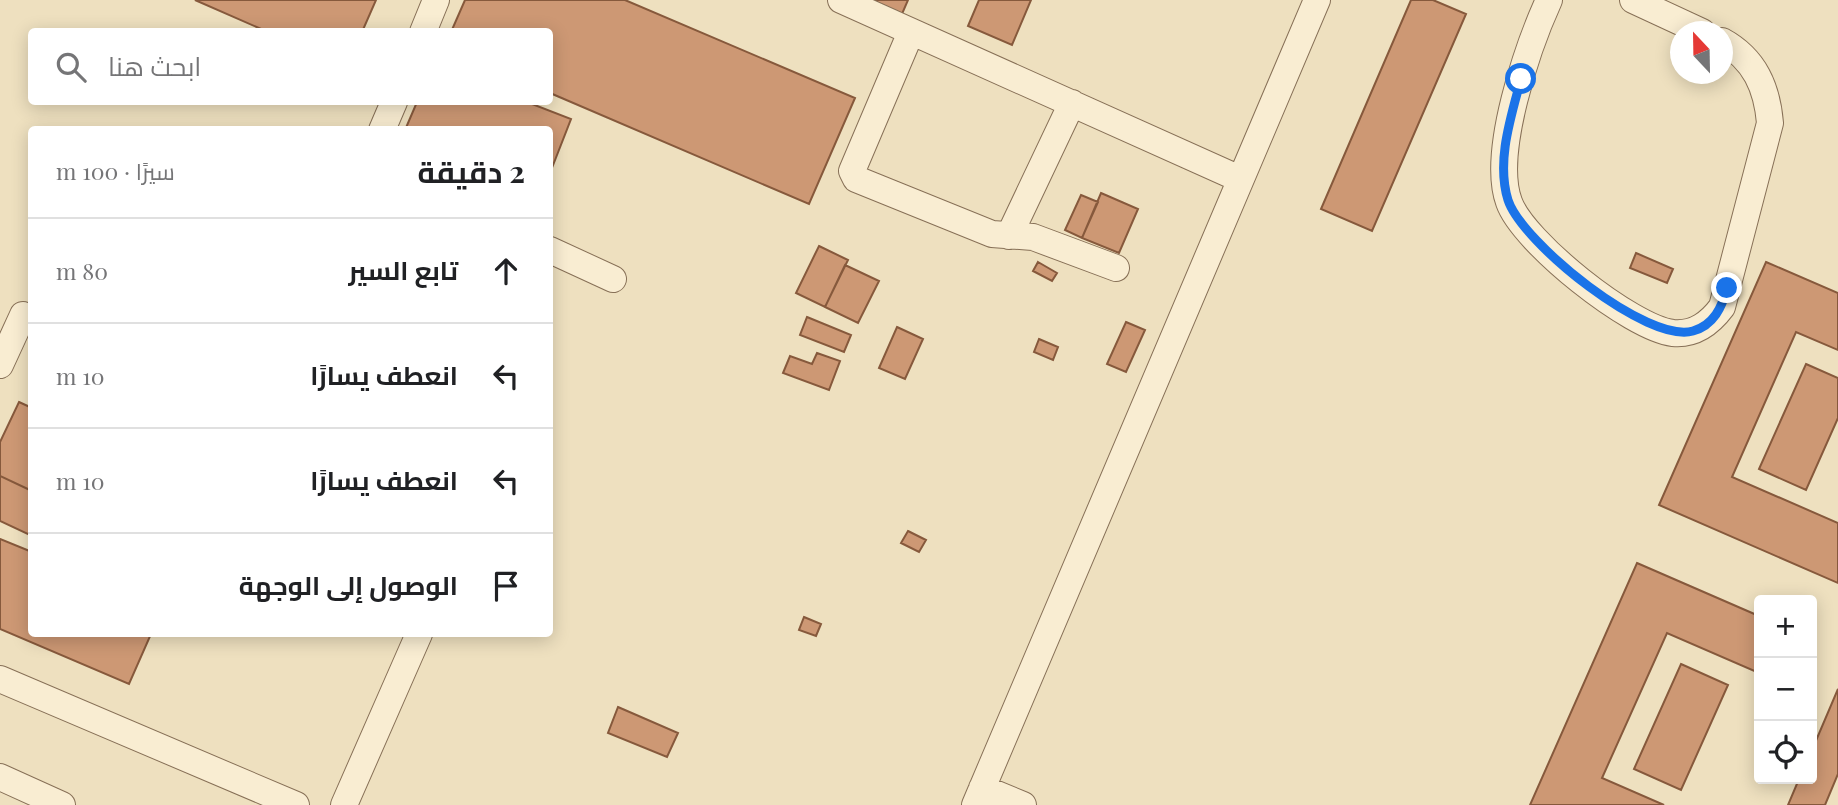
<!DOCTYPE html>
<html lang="ar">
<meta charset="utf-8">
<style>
:root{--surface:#fff;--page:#f6f6f6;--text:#202124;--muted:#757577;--line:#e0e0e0}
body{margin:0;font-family:"Playfair Display",Cairo,serif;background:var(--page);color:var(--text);direction:rtl}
.controls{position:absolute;right:21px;bottom:21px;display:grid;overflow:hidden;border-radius:7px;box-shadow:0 4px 18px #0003}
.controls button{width:63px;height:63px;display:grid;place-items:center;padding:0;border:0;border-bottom:2px solid var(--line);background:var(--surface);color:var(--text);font:35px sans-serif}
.compass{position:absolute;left:1670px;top:21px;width:63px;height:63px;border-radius:50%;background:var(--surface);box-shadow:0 4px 18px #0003;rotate:338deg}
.stop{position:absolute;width:21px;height:21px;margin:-16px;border:5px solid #1a73e8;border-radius:50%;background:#fff}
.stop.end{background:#1a73e8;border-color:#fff;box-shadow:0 2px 7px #0008}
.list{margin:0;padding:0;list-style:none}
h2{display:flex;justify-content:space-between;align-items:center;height:91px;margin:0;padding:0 28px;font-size:30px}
h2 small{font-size:23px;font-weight:400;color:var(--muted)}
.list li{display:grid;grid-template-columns:46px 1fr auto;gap:21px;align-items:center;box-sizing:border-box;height:105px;padding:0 28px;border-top:2px solid var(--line)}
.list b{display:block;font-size:26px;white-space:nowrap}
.list em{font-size:23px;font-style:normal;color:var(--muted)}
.icon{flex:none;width:38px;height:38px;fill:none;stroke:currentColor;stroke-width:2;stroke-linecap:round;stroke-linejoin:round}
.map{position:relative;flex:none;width:1838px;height:805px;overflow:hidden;direction:ltr}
.search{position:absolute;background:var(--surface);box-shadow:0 4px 18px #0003;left:28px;top:28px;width:525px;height:77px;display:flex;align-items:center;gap:18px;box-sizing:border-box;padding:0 24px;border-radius:7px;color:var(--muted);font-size:26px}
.panel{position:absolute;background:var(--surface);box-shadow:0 4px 18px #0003;left:28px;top:126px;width:525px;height:511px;border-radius:7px;direction:rtl}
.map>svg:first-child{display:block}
.building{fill:#cd9874;stroke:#86593c;stroke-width:2}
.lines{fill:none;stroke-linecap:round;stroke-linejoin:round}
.minor-casing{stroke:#877057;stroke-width:28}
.minor{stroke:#f9edd2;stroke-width:26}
.route{stroke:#1a73e8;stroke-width:9}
</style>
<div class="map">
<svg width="1838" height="805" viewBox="0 0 1838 805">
<rect width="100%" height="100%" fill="#eee0bf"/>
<path class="building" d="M195,0h181l-14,32h-94z
M465,0h160l230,98 -46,106 -259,-111v-61h-99z
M872,0h36l-6,14z
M979,0h52l-19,45 -44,-19z
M1411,0h22l33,14 -94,217 -51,-22z
M417,102h110l44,17 -21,54v-43h-145z
M1101,193l37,16 -19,44 -37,-15z
M1081,195l17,7 -16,36 -17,-8z
M819,246l29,14 -23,47 -29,-14z
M1636,253l37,16 -6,14 -37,-15z
M1038,262l19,11 -5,8 -19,-10z
M1766,262l72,31v57l-42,-18 -64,145 106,46v60l-179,-78z
M845,265l34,16 -21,42 -33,-16z
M807,317l44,18 -7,17 -44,-17z
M1126,322l19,8 -19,42 -19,-8z
M897,327l26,12 -18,40 -26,-11z
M1039,339l19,8 -5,13 -19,-8z
M817,353l23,8 -11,29 -46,-17 7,-17 22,8z
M1806,364l32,14v40l-32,72 -47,-21z
M19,402l13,6v83l-32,-15v-34z
M0,476l32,15v45l-32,-15z
M908,531l18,9 -7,12 -18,-9z
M0,539l32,13v82h119l-22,50 -129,-55z
M1637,563l122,53v57l-92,-40 -65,145 62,27h-134z
M804,617l17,7 -5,12 -17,-6z
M1681,664l47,21 -47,105 -47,-21z
M1838,689v85l-13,31h-37l11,-26h13v-29z
M618,707l60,26 -11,24 -59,-24z"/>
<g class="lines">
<defs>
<path id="minor" d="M841,0l399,179
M1549,0c-21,46 -58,153 -40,202 14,40 122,126 164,131 22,2 37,-10 49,-26l48,-184c-3,-35 -15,-64 -48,-82
M1633,0l69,32
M423,32l13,-32
M911,32l-59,139 4,8 136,55 41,3 83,31
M382,130l12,-28
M1009,236l63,-133
M550,250l63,29
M0,365l23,-50
M0,679l296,126
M0,777l62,28
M982,788l41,17
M344,805l75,-171
M975,805l342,-805"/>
</defs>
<use href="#minor" class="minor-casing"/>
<use href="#minor" class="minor"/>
</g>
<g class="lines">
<path class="route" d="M1521,79c-10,38 -25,82 -13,121 14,43 140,144 185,131 21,-6 29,-24 34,-43"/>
</g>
</svg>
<div class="controls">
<button>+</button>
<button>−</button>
<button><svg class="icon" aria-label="locate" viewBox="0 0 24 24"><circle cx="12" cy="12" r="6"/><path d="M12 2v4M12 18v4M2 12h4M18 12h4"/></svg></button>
</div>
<svg class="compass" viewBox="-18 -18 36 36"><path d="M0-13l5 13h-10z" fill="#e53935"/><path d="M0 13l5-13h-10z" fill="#757577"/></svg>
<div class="stop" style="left:1521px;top:79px"></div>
<div class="stop end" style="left:1727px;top:288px"></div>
<div class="search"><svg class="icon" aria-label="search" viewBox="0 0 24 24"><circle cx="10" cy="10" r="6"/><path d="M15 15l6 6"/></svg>ابحث هنا</div>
<section class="panel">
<h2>2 دقيقة<small>سيرًا · 100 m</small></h2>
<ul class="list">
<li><svg class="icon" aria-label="ahead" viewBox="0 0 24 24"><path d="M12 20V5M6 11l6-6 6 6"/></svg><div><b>تابع السير</b></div><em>80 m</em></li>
<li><svg class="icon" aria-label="left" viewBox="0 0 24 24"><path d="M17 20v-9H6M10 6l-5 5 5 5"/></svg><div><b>انعطف يسارًا</b></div><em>10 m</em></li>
<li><svg class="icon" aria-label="left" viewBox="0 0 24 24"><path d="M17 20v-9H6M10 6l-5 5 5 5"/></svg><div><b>انعطف يسارًا</b></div><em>10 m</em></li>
<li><svg class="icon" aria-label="arrive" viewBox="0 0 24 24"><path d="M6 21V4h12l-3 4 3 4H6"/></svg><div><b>الوصول إلى الوجهة</b></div></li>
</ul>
</section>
</div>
